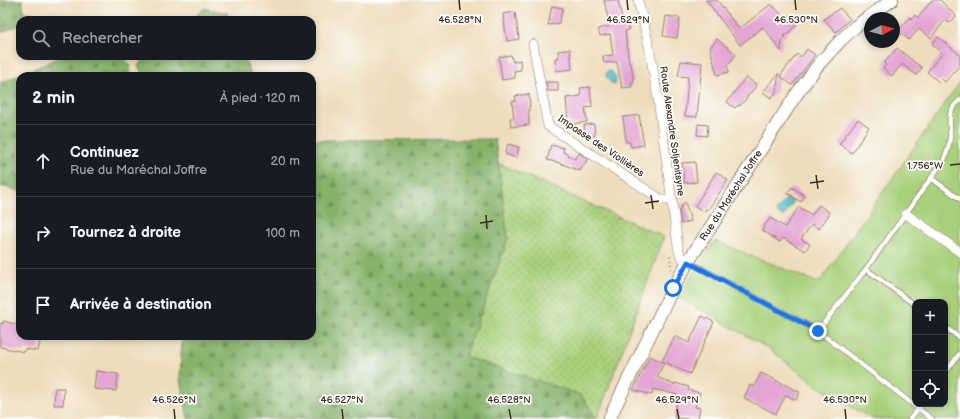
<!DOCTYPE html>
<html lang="fr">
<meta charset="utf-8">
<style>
:root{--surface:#171b24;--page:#242831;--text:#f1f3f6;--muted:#9ea1a6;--line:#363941}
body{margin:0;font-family:"Balsamiq Sans",sans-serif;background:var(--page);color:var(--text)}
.controls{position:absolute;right:12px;bottom:12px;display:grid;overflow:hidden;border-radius:8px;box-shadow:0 2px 6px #0003}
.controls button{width:36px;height:36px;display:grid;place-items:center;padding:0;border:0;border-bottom:1px solid var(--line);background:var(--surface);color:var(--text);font:20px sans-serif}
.compass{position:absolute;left:864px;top:12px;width:36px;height:36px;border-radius:50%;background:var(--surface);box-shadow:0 2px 6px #0003;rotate:83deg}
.stop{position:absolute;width:12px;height:12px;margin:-9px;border:3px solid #1a73e8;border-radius:50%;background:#fff}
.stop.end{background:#1a73e8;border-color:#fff;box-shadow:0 1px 4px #0008}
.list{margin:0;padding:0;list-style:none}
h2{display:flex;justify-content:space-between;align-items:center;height:52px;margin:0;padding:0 16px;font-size:17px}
h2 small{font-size:13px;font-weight:400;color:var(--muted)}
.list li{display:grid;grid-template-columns:26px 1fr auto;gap:12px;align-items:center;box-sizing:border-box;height:72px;padding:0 16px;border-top:1px solid var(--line)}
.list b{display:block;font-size:15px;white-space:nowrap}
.list p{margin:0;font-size:13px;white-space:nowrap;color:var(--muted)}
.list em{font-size:13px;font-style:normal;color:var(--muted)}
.icon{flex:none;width:22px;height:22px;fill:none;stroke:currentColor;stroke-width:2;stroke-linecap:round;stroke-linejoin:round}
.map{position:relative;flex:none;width:960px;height:419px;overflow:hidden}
.search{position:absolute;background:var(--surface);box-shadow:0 2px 6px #0003;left:16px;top:16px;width:300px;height:44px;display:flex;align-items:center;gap:10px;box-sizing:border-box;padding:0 14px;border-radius:12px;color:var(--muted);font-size:15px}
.panel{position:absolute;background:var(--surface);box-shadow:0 2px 6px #0003;left:16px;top:72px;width:300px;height:268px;border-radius:12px}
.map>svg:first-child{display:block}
.grass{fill:url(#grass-dots);stroke:#727d4c}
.forest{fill:url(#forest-firs);stroke:#606e44}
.green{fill:#a8d07a;stroke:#727d4c;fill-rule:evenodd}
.water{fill:#56c2cf;stroke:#487676}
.building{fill:#e3a5d3}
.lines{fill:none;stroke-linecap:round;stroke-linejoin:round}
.service-casing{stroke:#94846d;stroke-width:6}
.minor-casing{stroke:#94846d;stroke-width:10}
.tertiary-casing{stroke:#94846d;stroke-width:14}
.path{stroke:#94846d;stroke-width:2;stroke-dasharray:1 3;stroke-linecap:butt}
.service{stroke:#fff;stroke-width:4.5}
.minor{stroke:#fff;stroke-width:9}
.tertiary{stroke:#fff;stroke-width:12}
.route{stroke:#1a73e8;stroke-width:5}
.ticks{fill:none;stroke:#3b2a1e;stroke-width:1.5}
.labels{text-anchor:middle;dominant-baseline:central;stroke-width:3.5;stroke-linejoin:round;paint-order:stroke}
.street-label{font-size:10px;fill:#3b2a1e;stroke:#fff}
.ticks-label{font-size:10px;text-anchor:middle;fill:#3b2a1e;stroke:#fff;stroke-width:3.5;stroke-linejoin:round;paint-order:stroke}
</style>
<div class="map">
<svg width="960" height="419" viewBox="0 0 960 419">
<defs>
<pattern id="grass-dots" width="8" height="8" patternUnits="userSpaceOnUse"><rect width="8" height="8" fill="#a8d07a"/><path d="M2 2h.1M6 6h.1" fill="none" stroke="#8aa963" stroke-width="1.8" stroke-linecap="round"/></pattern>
<pattern id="forest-firs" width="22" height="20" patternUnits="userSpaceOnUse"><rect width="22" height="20" fill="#86b26a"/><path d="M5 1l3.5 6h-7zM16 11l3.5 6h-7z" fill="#6f9157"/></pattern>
</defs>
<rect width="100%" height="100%" fill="#fff"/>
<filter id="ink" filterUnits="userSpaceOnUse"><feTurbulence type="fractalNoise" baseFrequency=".025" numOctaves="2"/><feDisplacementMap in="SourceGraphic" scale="8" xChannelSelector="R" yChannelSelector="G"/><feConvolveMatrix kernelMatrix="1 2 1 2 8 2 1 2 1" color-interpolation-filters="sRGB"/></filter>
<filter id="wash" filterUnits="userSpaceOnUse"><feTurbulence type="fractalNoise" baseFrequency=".012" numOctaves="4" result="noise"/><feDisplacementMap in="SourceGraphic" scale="16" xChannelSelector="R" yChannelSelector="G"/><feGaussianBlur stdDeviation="0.9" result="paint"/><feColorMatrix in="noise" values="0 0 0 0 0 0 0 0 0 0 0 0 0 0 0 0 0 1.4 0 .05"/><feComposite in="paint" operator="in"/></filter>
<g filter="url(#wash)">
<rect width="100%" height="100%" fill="#eeddbc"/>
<path class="grass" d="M498,163l166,74 -67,182 -16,-24 -116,-38 43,-119z"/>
<path class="forest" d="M0,0h23v12l20,4 -11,4h-12v5l-20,8z
M205,8l22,5 3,7h-39z
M63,56h56l11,8 1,12h-111v115l-20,-5v-103z
M149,56h95l7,20h-108l-5,-11z
M495,139l13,99 -43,119 116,38 15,24h-408l-8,-40 2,-43h130v-196z"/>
<path class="green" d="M960,82v337h-88l-55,-33 -49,-38 -90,-51 37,-56 104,42zM915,302h30v102h-30z"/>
<path class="water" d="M609,71l3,1 4,6 -1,7 -4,-2 -5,-7v-3z
M787,198l6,4 -10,15 -7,-5z"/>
<g id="blocks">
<path class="building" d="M604,0h14l5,23 4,-1 2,8 -4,1 4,33h2l3,18h-3l1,5 -10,1 -5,-26 -13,1 -1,-7 10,-1 -3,-21 -10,2 -2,-7 12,-3z
M706,0h11l22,29 32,-25 15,15 4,-4 8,8 -16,16 -1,12 -18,-24 -23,18z
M932,0h8l16,16 -6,7 -5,-3 -14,18 -12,-9 -10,11 -11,-9 12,-14 2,2 3,-4 3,3z
M552,6l11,2 -4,15 -11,2z
M840,8l10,11 -14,13 -12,-13z
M515,12l4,27 -12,2 -4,-27z
M666,16l14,2 -3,20 -14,-2z
M938,37l22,18v10l-15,17 -3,-3 -3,3 -12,-10 15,-18 -10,-10z
M717,39l19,15 -9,12 2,6 -12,3 -7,-27z
M897,48l25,20 -6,7 -14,-11 -10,12 -9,-8 3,-3 -2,-2z
M570,49l2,20 -16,2 -1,-13h4l-1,-7z
M807,49l8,6 -23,30 -12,-9 17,-22 4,3z
M511,55l2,7 7,-2 1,10 -7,1 1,7 -13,2 -3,-23z
M681,61l21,2 -5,54 -12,-1 3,-39 -10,-1z
M779,73l-3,19 -5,6 -8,-6z
M746,77l11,8 -17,21 -2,-1 -3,3 -8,-6z
M546,82h12v9h-10z
M590,87l2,20 -7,1 2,14 -15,2v-2h-4l-2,-24 15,-2 -1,-8z
M529,94l1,12h-1v19l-18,2 -1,-9h4l-2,-17h4l-1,-5z
M639,115l5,30 -13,2 -1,-5h-4l-3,-25z
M858,119l11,8 -17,26 -13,-9z
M594,124l1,12 -7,1 -3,-2 -1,-10z
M698,124l10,1 -1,11 -10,-1z
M508,144l11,3 -3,11 -11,-4z
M551,145l13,3 -1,4 12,7 4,-6 9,6 -8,12 -20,-8 -13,-3z
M695,162l2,20 -13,1 -2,-20z
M716,172l12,8 -20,30 -2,-1 -2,3 -9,-6z
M792,187l13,9 -4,6 -14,-9z
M685,202l6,19 -10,3 -2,-14z
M819,205l11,8 -11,16 -7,-5 -11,15 9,5 -5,7 -22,-13 -3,4 -18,-12 8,-12 15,9 14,-20 13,8z
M702,316l12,6 -24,52 -28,-13 13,-25 14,7z
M3,321l17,4v11h21l-3,15 -13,-2 -1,3 -24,-5v-24l3,1z
M650,356l14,7 -7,14 17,8 1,-2 14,4 -1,3 12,3 -5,14 5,1 -2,11 -24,-1 4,-23 -25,-6 -1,6 -19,-5z
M96,371l22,3 -2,17 -22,-2z
M761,373l39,19 -4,8 -10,-5 -10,19 -32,-16 6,-13 4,2z
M55,388h9l-1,17h-9z"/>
</g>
</g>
<g filter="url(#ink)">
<use href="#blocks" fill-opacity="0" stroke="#94846d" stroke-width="1"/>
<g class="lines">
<defs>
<path id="service" d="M931,178l29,21
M689,262l129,69 114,88
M866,269l49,36
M945,327l15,11
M818,331l48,-62 78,-109c3,-7 5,-14 6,-22 1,-17 -5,-25 10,-38
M945,373l15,-20
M910,419l12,-15"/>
<path id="minor" d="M638,0l11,46 9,53 20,147c1,8 3,12 10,16
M533,44l15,82 114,74h9
M906,214l54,38"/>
<g id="tertiary">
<path id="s1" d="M609,419l64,-131 15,-26 108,-167 22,-30 23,-25 15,-14 36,-26"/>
</g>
</defs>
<use href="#service" class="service-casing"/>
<use href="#minor" class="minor-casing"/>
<use href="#tertiary" class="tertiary-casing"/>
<path class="path" d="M670,256l1,14"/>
<use href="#service" class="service"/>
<use href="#minor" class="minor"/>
<use href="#tertiary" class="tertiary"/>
</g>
</g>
<g class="lines" filter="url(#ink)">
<path class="route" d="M673,288l15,-26 130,69"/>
</g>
<path class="ticks" d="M459,0l1,10M627,0l1,10M795,0l1,10M950,165l10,-1M816,175l2,14M810,183l14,-2M651,195l2,14M645,203l14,-2M486,215l1,14M480,223l13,-2M174,409l1,10M342,409l1,10M509,409l2,10M677,409l2,10M845,409l1,10"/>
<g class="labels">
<g class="street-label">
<text transform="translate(672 131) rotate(82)">Route Alexandre Soljenitsyne</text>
<text transform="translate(601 146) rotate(34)">Impasse des Viollières</text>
<text stroke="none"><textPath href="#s1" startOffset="255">Rue du Maréchal Joffre</textPath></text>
</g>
</g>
<g class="ticks-label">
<text x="460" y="23">46.528°N</text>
<text x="628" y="23">46.529°N</text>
<text x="796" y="23">46.530°N</text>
<text x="925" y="169">1.756°W</text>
<text x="174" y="403">46.526°N</text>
<text x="342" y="403">46.527°N</text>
<text x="509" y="403">46.528°N</text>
<text x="677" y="403">46.529°N</text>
<text x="845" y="403">46.530°N</text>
</g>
</svg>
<div class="controls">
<button>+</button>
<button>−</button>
<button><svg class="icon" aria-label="locate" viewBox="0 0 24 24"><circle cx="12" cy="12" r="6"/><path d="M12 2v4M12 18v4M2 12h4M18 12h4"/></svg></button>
</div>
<svg class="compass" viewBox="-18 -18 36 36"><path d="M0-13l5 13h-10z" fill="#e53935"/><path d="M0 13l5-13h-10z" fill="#9ea1a6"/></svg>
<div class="stop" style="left:673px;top:288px"></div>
<div class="stop end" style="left:818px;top:331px"></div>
<div class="search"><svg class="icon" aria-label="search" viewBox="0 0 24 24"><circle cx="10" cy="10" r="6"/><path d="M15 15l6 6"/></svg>Rechercher</div>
<section class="panel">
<h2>2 min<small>À pied · 120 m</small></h2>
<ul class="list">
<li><svg class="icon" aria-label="ahead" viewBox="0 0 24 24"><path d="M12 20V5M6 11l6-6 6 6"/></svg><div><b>Continuez</b><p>Rue du Maréchal Joffre</p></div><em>20 m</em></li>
<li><svg class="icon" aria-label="right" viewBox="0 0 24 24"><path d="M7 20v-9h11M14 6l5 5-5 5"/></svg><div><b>Tournez à droite</b></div><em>100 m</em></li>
<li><svg class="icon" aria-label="arrive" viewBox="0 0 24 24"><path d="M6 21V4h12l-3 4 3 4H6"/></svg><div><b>Arrivée à destination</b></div></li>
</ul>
</section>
</div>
